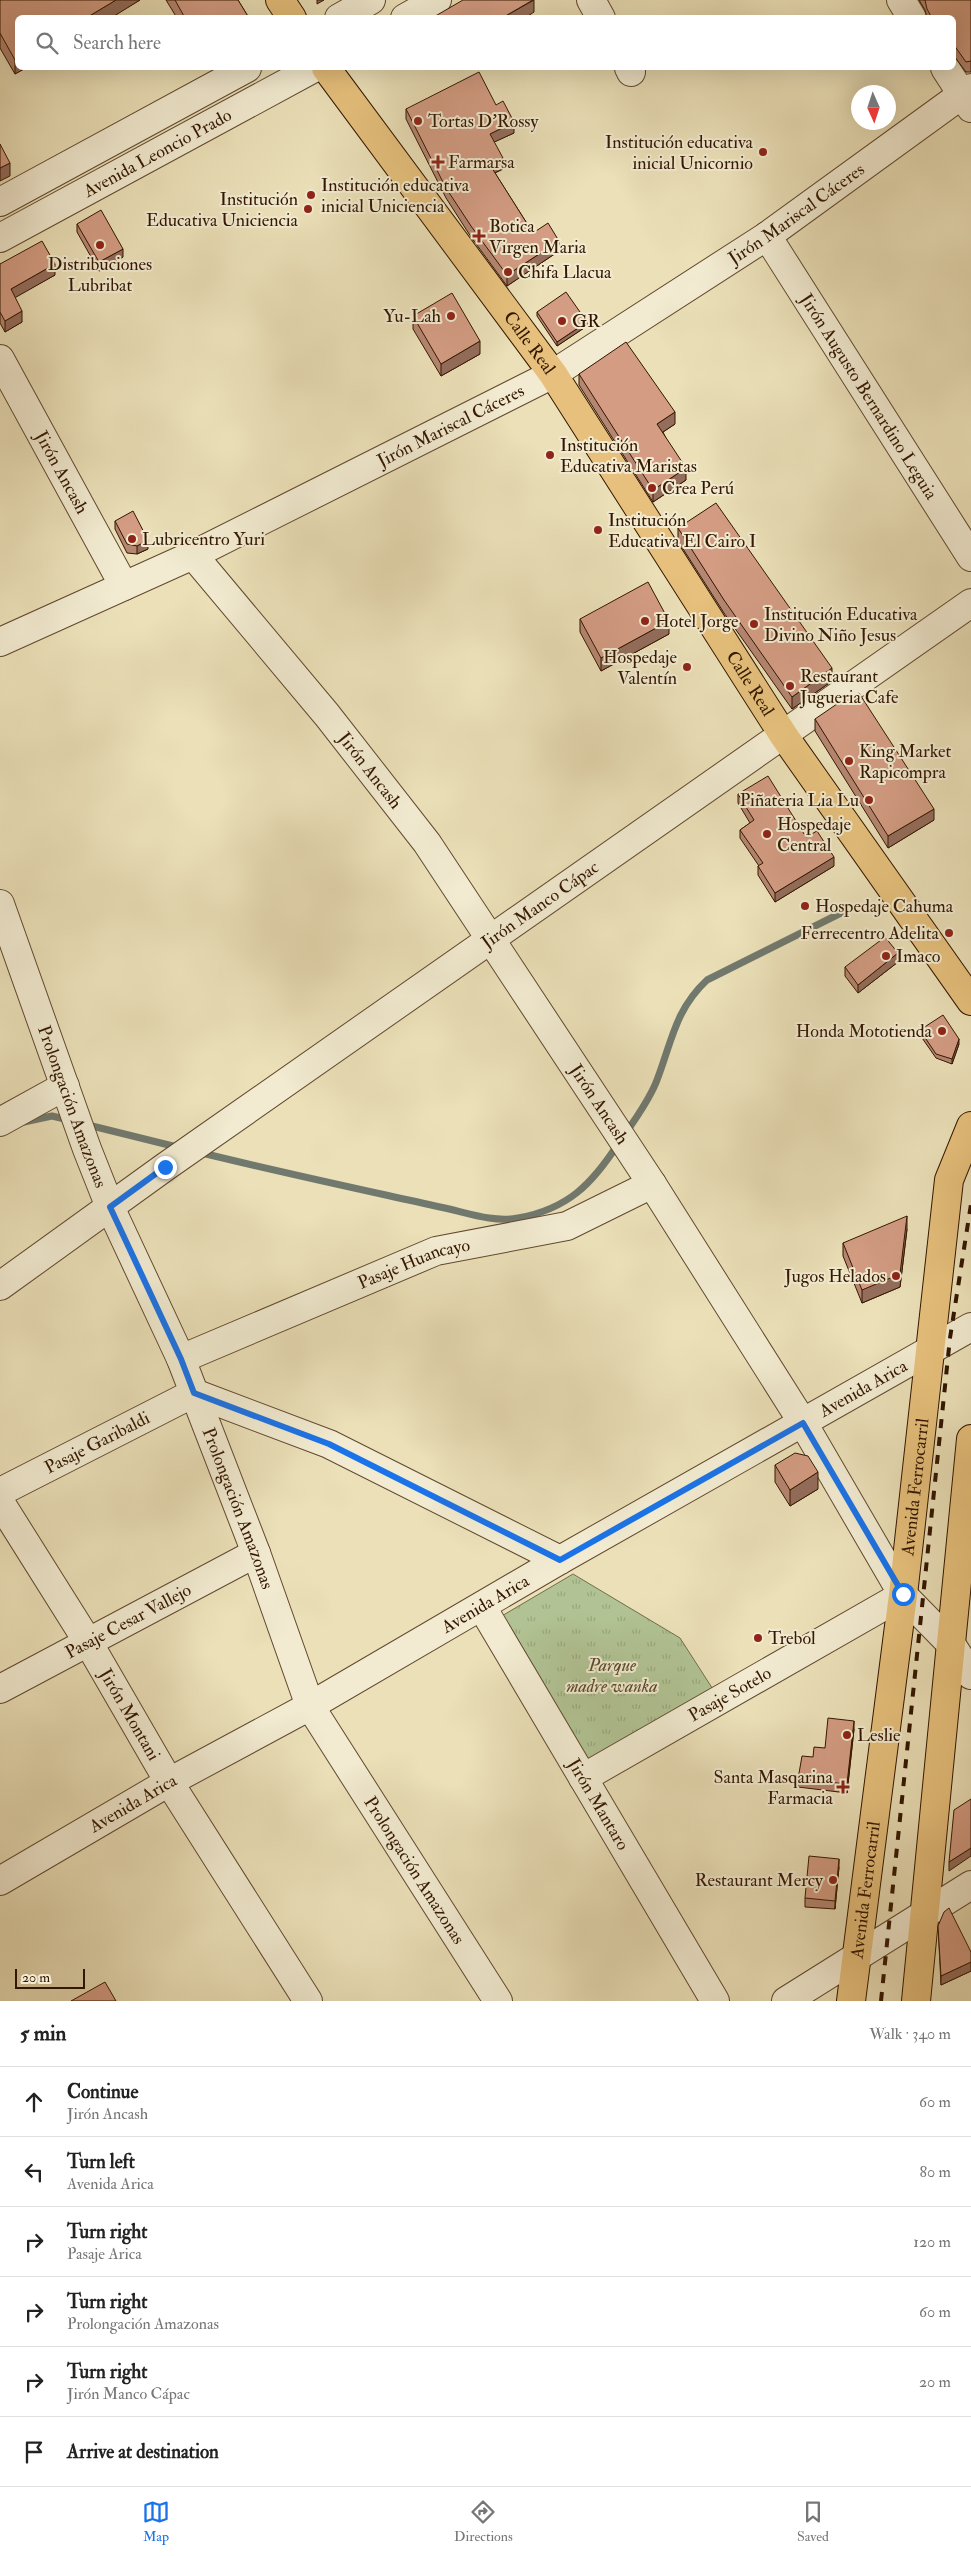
<!DOCTYPE html>
<meta charset="utf-8">
<style>
:root{--surface:#fff;--page:#f2f2f2;--text:#222;--muted:#767676;--line:#e0e0e0;--accent:#1a73e8}
body{margin:0;font-family:"IM FELL Double Pica",serif;background:var(--page);color:var(--text)}
.compass{position:absolute;left:851px;top:85px;width:45px;height:45px;border-radius:50%;background:var(--surface);box-shadow:0 5px 20px #0002;rotate:177deg}
.scale{position:absolute;left:15px;bottom:12px;width:70px;box-sizing:border-box;padding-left:5px;border:2px solid #331700;border-top:0;font-size:14px;line-height:18px;white-space:nowrap;color:#331700;-webkit-text-stroke:4px #f2ebd1;paint-order:stroke}
.stop{position:absolute;width:15px;height:15px;margin:-11px;border:4px solid #1a73e8;border-radius:50%;background:#fff}
.stop.end{background:#1a73e8;border-color:#fff;box-shadow:0 1px 5px #0008}
.list{margin:0;padding:0;list-style:none}
h2{display:flex;justify-content:space-between;align-items:center;height:65px;margin:0;padding:0 20px;font-size:21px}
h2 small{font-size:16px;font-weight:400;color:var(--muted)}
.list li{display:grid;grid-template-columns:32px 1fr auto;gap:15px;align-items:center;box-sizing:border-box;height:70px;padding:0 20px;border-top:1px solid var(--line)}
.list b{display:block;font-size:19px;white-space:nowrap}
.list p{margin:0;font-size:16px;white-space:nowrap;color:var(--muted)}
.list em{font-size:16px;font-style:normal;color:var(--muted)}
.icon{flex:none;width:28px;height:28px;fill:none;stroke:currentColor;stroke-width:2;stroke-linecap:round;stroke-linejoin:round}
.map{position:relative;flex:none;width:971px;height:2001px;overflow:hidden}
.search{position:absolute;background:var(--surface);box-shadow:0 5px 20px #0002;left:15px;right:15px;top:15px;height:55px;display:flex;align-items:center;gap:12px;box-sizing:border-box;padding:0 18px;border-radius:8px;color:var(--muted);font-size:19px}
.sheet{height:485px;background:var(--surface)}
nav{display:flex;justify-content:space-around;align-items:center;box-sizing:border-box;height:70px;border-top:1px solid var(--line);background:var(--surface);font-size:14px;color:var(--muted)}
nav a{display:grid;justify-items:center;gap:2px}
nav .on{color:var(--accent)}
.map>svg:first-child{display:block}
.grass{fill:url(#grass-tufts);stroke:#726d4a}
.lines{fill:none;stroke-linecap:round;stroke-linejoin:round}
.stream{stroke:#71796e;stroke-width:7}
.minor-casing{stroke:#61492e;stroke-width:30}
.major-casing{stroke:#331700;stroke-width:30}
.highway-casing{stroke:#331700;stroke-width:30}
.minor{stroke:#f2ebd1;stroke-width:28}
.major{stroke:#e6c07c;stroke-width:28}
.highway{stroke:#e6c07c;stroke-width:28}
.rail{stroke:#331700;stroke-width:4;stroke-dasharray:9 9;stroke-linecap:butt}
.wall{fill:#b58671;stroke:#331700}
.shaded-wall{fill:#946d5c;stroke:#331700}
.building{fill:#d39c83;stroke:#331700}
.route{stroke:#1a73e8;stroke-width:6}
.poi-dot{fill:#8f2418;stroke:#f2ebd1;stroke-width:2}
.labels{text-anchor:middle;dominant-baseline:central;stroke-width:4;stroke-linejoin:round;paint-order:stroke}
.poi-label{font-size:18px;fill:#331700;stroke:#f2ebd1;text-anchor:start}
.street-label{font-size:18px;fill:#331700;stroke:#f2ebd1}
.park-label{font-size:18px;font-style:italic;fill:#594b2c;stroke:#f2ebd1}
</style>
<div class="map">
<svg width="971" height="2001" viewBox="0 0 971 2001">
<defs>
<pattern id="grass-tufts" width="24" height="20" patternUnits="userSpaceOnUse" patternTransform="scale(1.25)"><rect width="24" height="20" fill="#b1c394"/><path d="M3 7l-1-3M5 7V3M7 7l1-3M15 17l-1-3M17 17v-4M19 17l1-3" fill="none" stroke="#99a77e"/></pattern>
</defs>
<rect width="100%" height="100%" fill="#ebe0b8"/>
<filter id="stains"><feTurbulence type="fractalNoise" baseFrequency=".004" numOctaves="4"/><feColorMatrix values="0 0 0 0 .2 0 0 0 0 .09 0 0 0 0 .02 0 0 0 .5 -.17"/></filter>
<radialGradient id="worn" r=".72"><stop offset=".6" stop-color="#630" stop-opacity="0"/><stop offset="1" stop-color="#630" stop-opacity=".3"/></radialGradient>
<path class="grass" d="M573,1574l107,64 36,56 -128,70 -88,-147z"/>
<g class="lines">
<path class="stream" d="M24,1122l28,-6 17,4
M84,1124l97,24
M626,1133c11,-17 24,-34 31,-53 15,-39 18,-70 50,-100l144,-72
M198,1152c81,20 161,37 242,55 25,5 53,16 78,11 50,-9 74,-34 100,-74"/>
<defs>
<g id="minor">
<path d="M591,0l10,18"/>
<path d="M901,0l11,18"/>
<path d="M339,18l32,-18"/>
<path d="M405,18l32,-18"/>
<path d="M629,68l2,4"/>
<path d="M945,68l26,40"/>
<path d="M0,202l247,-134"/>
<path id="s1" d="M767,236l204,321"/>
<path id="s2" d="M0,238l314,-170"/>
<path id="s3" d="M0,359l124,227"/>
<path id="s4" d="M193,555l134,160 100,128 225,341 151,239 100,172 48,49 20,31"/>
<path id="s5" d="M0,642l193,-87 360,-181 214,-138 204,-148"/>
<path id="s6" d="M0,904l87,245 23,58 71,152 75,194 54,153 188,295"/>
<path d="M0,1122l65,-36"/>
<path id="s7" d="M0,1286l165,-119 806,-564"/>
<path id="s8" d="M181,1359l255,-108 131,-25 85,-42"/>
<path id="s9" d="M0,1492l194,-99 135,51 231,116"/>
<path id="s10" d="M0,1502l88,140 81,140 139,219"/>
<path id="s11" d="M482,1607l233,394"/>
<path id="s12" d="M0,1689l256,-136"/>
<path id="s13" d="M583,1778l320,-183"/>
<path id="s14" d="M0,1881l169,-99 141,-76 250,-146 411,-233"/>
<path d="M786,2001l185,-116"/>
</g>
<g id="major">
<path id="s15" d="M851,2001l52,-406 46,-415 22,-54"/>
<path d="M916,2001l55,-562"/>
</g>
<g id="highway">
<path d="M280,0l12,18"/>
<path id="s16" d="M326,68l227,306 231,362 187,265"/>
</g>
</defs>
<use href="#minor" class="minor-casing"/>
<use href="#major" class="major-casing"/>
<use href="#highway" class="highway-casing"/>
<use href="#minor" class="minor"/>
<use href="#major" class="major"/>
<use href="#highway" class="highway"/>
<path class="rail" d="M881,2001l69,-663 21,-134"/>
</g>
<path class="wall" d="M0,0h140l-125,74 -15,-26z
M166,0h72l11,18h-72z
M919,0h52v72h-5l-12,-16v-38h-27l-2,-8z
M496,105l18,28 -20,9 9,27 -8,4 38,60 26,18 -52,35 -36,-49 -25,-39 -40,-79v-10z
M77,224l46,33 -24,14 -22,-39z
M0,264l55,11 -40,22 7,25 -17,10 -5,-9z
M537,312l50,14 -30,20 -20,-30z
M413,316l67,38 -39,22 -28,-47z
M579,374l96,50 -12,8 23,48 -33,22 -74,-117z
M115,521l33,28 -11,5 -10,-1 -12,-24z
M678,528l154,153 -40,28 -68,-96 -46,-72z
M580,619l89,15 -68,37 -21,-39z
M815,719l119,101 -46,28 -73,-117z
M738,794l68,43 28,29 -59,36 -17,-27v-9h1l-19,-28v-8l10,-7 -12,-20z
M898,962l-40,31 -13,-17v-9z
M920,1030l39,14 -7,20 -16,-6 -16,-23z
M907,1229l-7,58 -38,16 -19,-47v-13z
M775,1465l43,24 -28,17 -15,-24z
M854,1729l-7,64 -49,-6v-8l15,-22 12,-9z
M839,1867l-4,42 -30,-2v-9z
M938,1926l33,26v19l-30,14z"/>
<path class="shaded-wall" d="M116,0h24l-29,18h-25z
M317,0h7l-7,4z
M534,0v12l-9,6h-23z
M18,58v10h8l-11,6v-14z
M514,122v11l-24,11v-10z
M503,158v11l-13,6v-10z
M10,163v13l-10,5v-13z
M559,241v10l-52,35v-11z
M123,249v8l-24,14v-9z
M55,264v11l-44,25v-11z
M22,311v11l-17,10v-11z
M587,322v4l-30,20v-4z
M480,341v13l-39,22v-12z
M675,412v12l-18,12v-12z
M686,468v12l-33,22v-12z
M148,540v9l-11,5v-8z
M669,621v13l-68,37v-13z
M832,668v13l-40,28v-12z
M934,809v11l-46,28v-12z
M834,857v9l-59,36v-9z
M898,953v9l-40,31v-8z
M959,1039v5l-7,20v-5z
M907,1216v13l-7,58 -38,16v-13z
M818,1472v17l-28,17v-16z
M854,1721v8l-7,64v-9z
M971,1848v8l-22,15v-9z
M839,1859v8l-4,42v-8z
M971,1962v9l-30,14v-9z"/>
<path class="building" d="M0,0h116l-30,18h-68v40l-3,2 -15,-27z
M175,0h63l11,18h-64z
M463,0h70l-31,18h-70z
M925,0h46v61l-5,1 -12,-17v-27h-22l-5,-9z
M479,72l17,33 7,-4 11,21 -24,12 13,24 -13,7 43,68 15,-10 11,18 -52,34 -36,-49 -25,-38 -40,-79z
M0,144l10,19 -10,5z
M101,210l22,39 -24,13 -22,-38z
M42,241l13,23 -44,25 11,22 -17,10 -5,-9v-48z
M566,292l21,30 -30,20 -20,-30z
M452,293l28,48 -39,23 -28,-48z
M626,342l49,70 -18,12 29,44 -33,22 -74,-116z
M716,503l116,165 -40,29 -68,-97 -46,-72z
M133,511l15,29 -11,6 -10,-2 -12,-23z
M648,582l21,39 -68,37 -21,-39z
M859,693l75,116 -46,27 -73,-117 35,-24 2,3z
M768,776l38,61 11,-6 17,26 -59,36 -17,-27 5,-3 -23,-33 14,-10 -16,-26z
M885,937l13,16 -40,32 -13,-18z
M943,1015l16,24 -7,20 -16,-5 -16,-24z
M907,1216l-7,58 -38,16 -19,-47z
M795,1453l13,3 10,16 -28,18 -15,-25z
M828,1718l26,3 -7,63 -49,-5 4,-23 11,1 1,-10 11,1z
M971,1799v49l-22,14 5,-52z
M809,1856l30,3 -4,42 -30,-3z
M949,1908l22,44v10l-30,14 -3,-50 6,-14z
M105,1982l11,19h-45z"/>
<g class="lines">
<path class="route" d="M165,1167l-55,40 71,152 13,34 135,51 231,116 243,-137 100,171"/>
</g>
<g class="poi-dot">
<circle cx="418" cy="121" r="5"/>
<circle cx="763" cy="152" r="5"/>
<path d="M435.5 154.5h5v5h5v5h-5v5h-5v-5h-5v-5h5z"/>
<circle cx="311" cy="195" r="5"/>
<circle cx="308" cy="209" r="5"/>
<path d="M476.5 228.5h5v5h5v5h-5v5h-5v-5h-5v-5h5z"/>
<circle cx="100" cy="245" r="5"/>
<circle cx="508" cy="272" r="5"/>
<circle cx="451" cy="316" r="5"/>
<circle cx="562" cy="321" r="5"/>
<circle cx="550" cy="455" r="5"/>
<circle cx="652" cy="488" r="5"/>
<circle cx="598" cy="530" r="5"/>
<circle cx="132" cy="539" r="5"/>
<circle cx="645" cy="621" r="5"/>
<circle cx="754" cy="624" r="5"/>
<circle cx="687" cy="667" r="5"/>
<circle cx="790" cy="686" r="5"/>
<circle cx="849" cy="761" r="5"/>
<circle cx="869" cy="800" r="5"/>
<circle cx="767" cy="834" r="5"/>
<circle cx="805" cy="906" r="5"/>
<circle cx="949" cy="933" r="5"/>
<circle cx="886" cy="956" r="5"/>
<circle cx="942" cy="1031" r="5"/>
<circle cx="896" cy="1276" r="5"/>
<circle cx="758" cy="1638" r="5"/>
<circle cx="847" cy="1735" r="5"/>
<path d="M840.5 1779.5h5v5h5v5h-5v5h-5v-5h-5v-5h5z"/>
<circle cx="833" cy="1880" r="5"/>
</g>
<g class="labels">
<g class="poi-label">
<text x="428" y="121">Tortas D'Rossy</text>
<text x="753" y="142" text-anchor="end">Institución educativa<tspan x="753" dy="21">inicial Unicornio</tspan></text>
<text x="448" y="162">Farmarsa</text>
<text x="321" y="185">Institución educativa<tspan x="321" dy="21">inicial Uniciencia</tspan></text>
<text x="298" y="199" text-anchor="end">Institución<tspan x="298" dy="21">Educativa Uniciencia</tspan></text>
<text x="489" y="226">Botica<tspan x="489" dy="21">Virgen Maria</tspan></text>
<text x="100" y="264" text-anchor="middle">Distribuciones<tspan x="100" dy="21">Lubribat</tspan></text>
<text x="518" y="272">Chifa Llacua</text>
<text x="441" y="316" text-anchor="end">Yu-Lah</text>
<text x="572" y="321">GR</text>
<text x="560" y="445">Institución<tspan x="560" dy="21">Educativa Maristas</tspan></text>
<text x="662" y="488">Crea Perú</text>
<text x="608" y="520">Institución<tspan x="608" dy="21">Educativa El Cairo I</tspan></text>
<text x="142" y="539">Lubricentro Yuri</text>
<text x="764" y="614">Institución Educativa<tspan x="764" dy="21">Divino Niño Jesus</tspan></text>
<text x="655" y="621">Hotel Jorge</text>
<text x="677" y="657" text-anchor="end">Hospedaje<tspan x="677" dy="21">Valentín</tspan></text>
<text x="800" y="676">Restaurant<tspan x="800" dy="21">Jugueria Cafe</tspan></text>
<text x="859" y="751">King Market<tspan x="859" dy="21">Rapicompra</tspan></text>
<text x="859" y="800" text-anchor="end">Piñateria Lia Lu</text>
<text x="777" y="824">Hospedaje<tspan x="777" dy="21">Central</tspan></text>
<text x="815" y="906">Hospedaje Cahuma</text>
<text x="939" y="933" text-anchor="end">Ferrecentro Adelita</text>
<text x="896" y="956">Imaco</text>
<text x="932" y="1031" text-anchor="end">Honda Mototienda</text>
<text x="886" y="1276" text-anchor="end">Jugos Helados</text>
<text x="768" y="1638">Trebol</text>
<text x="857" y="1735">Leslie</text>
<text x="833" y="1777" text-anchor="end">Santa Masqarina<tspan x="833" dy="21">Farmacia</tspan></text>
<text x="823" y="1880" text-anchor="end">Restaurant Mercy</text>
</g>
<g class="street-label">
<text stroke="none"><textPath href="#s2" startOffset="179">Avenida Leoncio Prado</textPath></text>
<text stroke="none"><textPath href="#s5" startOffset="906">Jirón Mariscal Cáceres</textPath></text>
<text stroke="none"><textPath href="#s16" startOffset="342">Calle Real</textPath></text>
<text stroke="none"><textPath href="#s1" startOffset="190">Jirón Augusto Bernardino Leguia</textPath></text>
<text stroke="none"><textPath href="#s5" startOffset="500">Jirón Mariscal Cáceres</textPath></text>
<text stroke="none"><textPath href="#s3" startOffset="129">Jirón Ancash</textPath></text>
<text stroke="none"><textPath href="#s16" startOffset="748">Calle Real</textPath></text>
<text stroke="none"><textPath href="#s4" startOffset="279">Jirón Ancash</textPath></text>
<text stroke="none"><textPath href="#s7" startOffset="661">Jirón Manco Cápac</textPath></text>
<text stroke="none"><textPath href="#s4" startOffset="684">Jirón Ancash</textPath></text>
<text stroke="none"><textPath href="#s6" startOffset="215">Prolongación Amazonas</textPath></text>
<text stroke="none"><textPath href="#s8" startOffset="252">Pasaje Huancayo</textPath></text>
<text stroke="none"><textPath href="#s14" startOffset="994">Avenida Arica</textPath></text>
<text stroke="none"><textPath href="#s9" startOffset="109">Pasaje Garibaldi</textPath></text>
<text stroke="none"><textPath href="#s15" startOffset="518">Avenida Ferrocarril</textPath></text>
<text stroke="none"><textPath href="#s6" startOffset="650">Prolongación Amazonas</textPath></text>
<text stroke="none"><textPath href="#s14" startOffset="559">Avenida Arica</textPath></text>
<text stroke="none"><textPath href="#s12" startOffset="145">Pasaje Cesar Vallejo</textPath></text>
<text stroke="none"><textPath href="#s13" startOffset="169">Pasaje Sotelo</textPath></text>
<text stroke="none"><textPath href="#s10" startOffset="249">Jirón Montani</textPath></text>
<text stroke="none"><textPath href="#s14" startOffset="154">Avenida Arica</textPath></text>
<text stroke="none"><textPath href="#s11" startOffset="229">Jirón Mantaro</textPath></text>
<text stroke="none"><textPath href="#s6" startOffset="1055">Prolongación Amazonas</textPath></text>
<text stroke="none"><textPath href="#s15" startOffset="112">Avenida Ferrocarril</textPath></text>
</g>
<g class="park-label">
<text x="612" y="1665">Parque<tspan x="612" dy="21">madre wanka</tspan></text>
</g>
</g>
<rect width="100%" height="100%" filter="url(#stains)"/>
<rect width="100%" height="100%" fill="url(#worn)"/>
</svg>
<svg class="compass" viewBox="-18 -18 36 36"><path d="M0-13l5 13h-10z" fill="#e53935"/><path d="M0 13l5-13h-10z" fill="#767676"/></svg>
<div class="scale">20 m</div>
<div class="stop" style="left:903px;top:1594px"></div>
<div class="stop end" style="left:165px;top:1167px"></div>
<div class="search"><svg class="icon" aria-label="search" viewBox="0 0 24 24"><circle cx="10" cy="10" r="6"/><path d="M15 15l6 6"/></svg>Search here</div>
</div>
<section class="sheet">
<h2>5 min<small>Walk · 340 m</small></h2>
<ul class="list">
<li><svg class="icon" aria-label="ahead" viewBox="0 0 24 24"><path d="M12 20V5M6 11l6-6 6 6"/></svg><div><b>Continue</b><p>Jirón Ancash</p></div><em>60 m</em></li>
<li><svg class="icon" aria-label="left" viewBox="0 0 24 24"><path d="M17 20v-9H6M10 6l-5 5 5 5"/></svg><div><b>Turn left</b><p>Avenida Arica</p></div><em>80 m</em></li>
<li><svg class="icon" aria-label="right" viewBox="0 0 24 24"><path d="M7 20v-9h11M14 6l5 5-5 5"/></svg><div><b>Turn right</b><p>Pasaje Arica</p></div><em>120 m</em></li>
<li><svg class="icon" aria-label="right" viewBox="0 0 24 24"><path d="M7 20v-9h11M14 6l5 5-5 5"/></svg><div><b>Turn right</b><p>Prolongación Amazonas</p></div><em>60 m</em></li>
<li><svg class="icon" aria-label="right" viewBox="0 0 24 24"><path d="M7 20v-9h11M14 6l5 5-5 5"/></svg><div><b>Turn right</b><p>Jirón Manco Cápac</p></div><em>20 m</em></li>
<li><svg class="icon" aria-label="arrive" viewBox="0 0 24 24"><path d="M6 21V4h12l-3 4 3 4H6"/></svg><div><b>Arrive at destination</b></div></li>
</ul>
</section>
<nav>
<a class="on"><svg class="icon" aria-label="map" viewBox="0 0 24 24"><path d="M3 6l6-2 6 2 6-2v14l-6 2-6-2-6 2zM9 4v14M15 6v14"/></svg>Map</a>
<a><svg class="icon" aria-label="directions" viewBox="0 0 24 24"><path d="M12 3l9 9-9 9-9-9zM9 14v-3h6M13 9l2 2-2 2"/></svg>Directions</a>
<a><svg class="icon" aria-label="saved" viewBox="0 0 24 24"><path d="M7 4h10v16l-5-4-5 4z"/></svg>Saved</a>
</nav>
